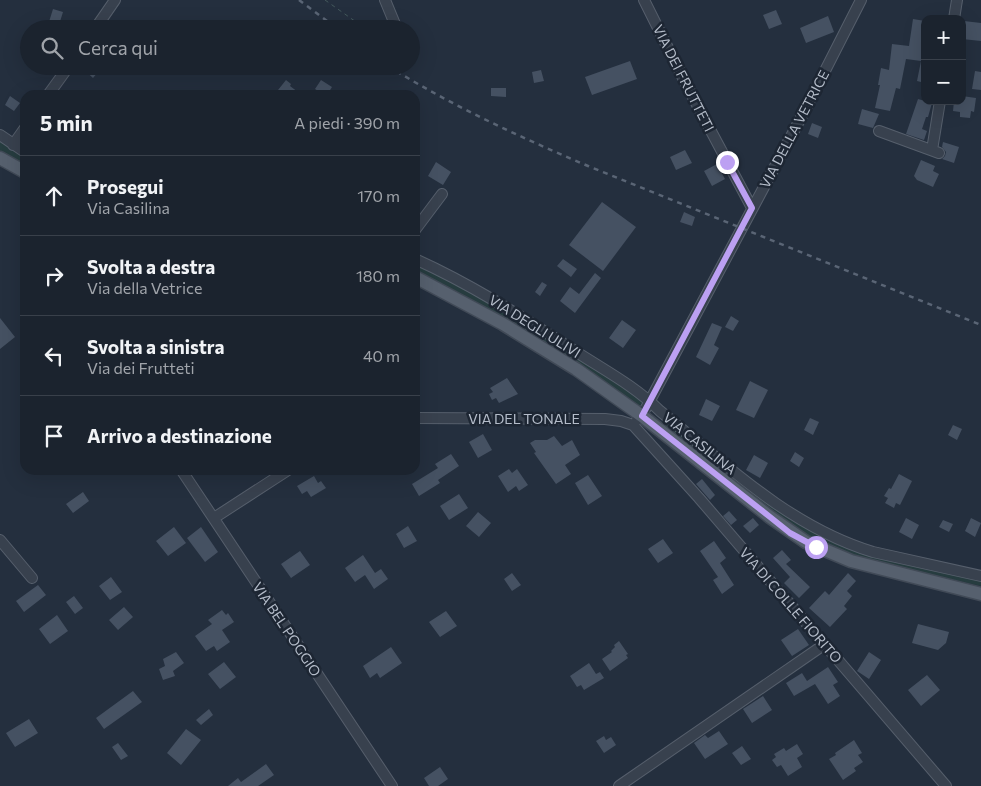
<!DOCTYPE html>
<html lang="it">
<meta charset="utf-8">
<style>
:root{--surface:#1b232e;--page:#242b36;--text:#f1f3f6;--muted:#a0a4aa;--line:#39404a}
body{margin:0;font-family:Commissioner,sans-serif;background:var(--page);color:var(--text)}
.controls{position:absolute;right:15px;top:15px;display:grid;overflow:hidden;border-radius:10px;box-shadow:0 5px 20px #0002}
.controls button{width:45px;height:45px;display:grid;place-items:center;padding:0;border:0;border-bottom:1px solid var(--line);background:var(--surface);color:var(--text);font:25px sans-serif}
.stop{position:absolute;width:15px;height:15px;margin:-11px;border:4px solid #bca0f2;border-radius:50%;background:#fff}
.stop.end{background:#bca0f2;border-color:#fff;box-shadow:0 1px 5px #0008}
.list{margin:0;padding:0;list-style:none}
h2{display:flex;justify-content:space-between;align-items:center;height:65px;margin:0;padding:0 20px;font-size:21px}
h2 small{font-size:16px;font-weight:400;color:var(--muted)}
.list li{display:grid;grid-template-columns:32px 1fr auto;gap:15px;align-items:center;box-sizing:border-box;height:80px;padding:0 20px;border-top:1px solid var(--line)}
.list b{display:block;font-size:19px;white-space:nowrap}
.list p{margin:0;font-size:16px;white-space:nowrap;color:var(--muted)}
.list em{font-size:16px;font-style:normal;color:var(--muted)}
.icon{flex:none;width:28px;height:28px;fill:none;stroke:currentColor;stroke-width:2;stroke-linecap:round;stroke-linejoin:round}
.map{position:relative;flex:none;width:981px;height:786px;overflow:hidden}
.search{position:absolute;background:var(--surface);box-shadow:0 5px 20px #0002;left:20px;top:20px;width:400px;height:55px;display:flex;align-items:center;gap:12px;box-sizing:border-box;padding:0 18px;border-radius:28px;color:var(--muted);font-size:19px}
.panel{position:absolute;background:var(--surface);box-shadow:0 5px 20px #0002;left:20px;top:90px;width:400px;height:385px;border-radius:15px}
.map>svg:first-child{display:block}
.green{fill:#263c3f}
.building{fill:#455162}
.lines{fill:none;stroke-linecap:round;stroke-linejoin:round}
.minor-casing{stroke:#565f6c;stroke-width:12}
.major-casing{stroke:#414a57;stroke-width:15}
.path{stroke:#44595c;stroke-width:1;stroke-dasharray:4 4;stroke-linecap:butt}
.minor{stroke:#38414e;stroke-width:10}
.major{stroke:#56606e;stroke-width:12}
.rail{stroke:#5a6575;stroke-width:2.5;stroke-dasharray:5 5;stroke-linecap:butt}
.route{stroke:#bca0f2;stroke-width:6}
.labels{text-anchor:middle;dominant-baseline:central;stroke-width:5;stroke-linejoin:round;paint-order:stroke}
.street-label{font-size:14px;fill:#b4bcc9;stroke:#1d2633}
</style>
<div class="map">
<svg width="981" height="786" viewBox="0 0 981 786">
<rect width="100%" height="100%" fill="#242f3e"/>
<path class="green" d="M0,138l25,17v11l-25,-15z
M415,262l79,42 150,96 -4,6c-72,-50 -146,-97 -225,-136z
M665,418l90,73 85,51 141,36v8l-117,-27 -33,-10 -32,-18 -138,-108z"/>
<path class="building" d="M53,9l10,3 -5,16 -10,-3z
M776,10l6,14 -13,5 -6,-14z
M828,16l6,16 -28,11 -6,-15z
M913,19l12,2v62l-8,-2 4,-20 -15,-2 -6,30 -4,-1 -6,23 -15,-3 5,-23h-2l3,-17 8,2 3,-26 17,2z
M964,21l17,2v18l-19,-2z
M630,61l7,18 -45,16 -7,-18z
M80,66h23l-10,12z
M541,70l3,11 -10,2 -2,-11z
M975,71l6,1v18l-9,-1z
M286,80l5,4 -1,2 12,9h-28z
M321,80l11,7 -5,8h-3l-9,-6z
M491,88h15v9l-15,-1z
M10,96l10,7 -6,8 -9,-6z
M962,96l14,2 -2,14 -3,-1 -1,7 -10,-1v-5l-7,-1 1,-10h8z
M918,99l14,4 -4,14h-2l-4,12 5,2 -3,9 -18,-6z
M862,109l17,5 -6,14 -15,-4z
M812,123l10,4 -4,11 -10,-4z
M943,142l16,5 -5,16 -12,-4 3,-3 1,-4 -4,-5z
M685,150l7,13 -16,7 -6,-13z
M921,160l14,6 -2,5 6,3 -6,13 -16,-7 -3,-4z
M436,162l15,10 -8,13 -15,-9z
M717,164l8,15 -13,7 -8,-15z
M602,202l34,25 -33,44 -34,-26z
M684,212l11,5 -3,9 -12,-4z
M563,259l14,10 -6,8 -14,-11z
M595,273l6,5 -26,35 -15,-12 10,-14 9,7z
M542,282l5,3 -7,11 -5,-4z
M731,316l8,5 -6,10 -8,-4z
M0,318l15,19 -15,12z
M622,320l14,10 -13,18 -14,-10z
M712,323l10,4 -8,18 5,3 -9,17 -14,-8z
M507,378l11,16 -19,9 -3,-5 -4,2 -3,-6 4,-2 -3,-4z
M750,381l18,9 -14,28 -18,-8z
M706,399l14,7 -8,15 -13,-6z
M810,418l9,4 -6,13 -9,-5z
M953,425l9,4 -5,11 -9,-5z
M483,434l9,16 -14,8 -9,-16z
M554,436l8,10 10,-6 8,15 -15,10 6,9 -15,10 -22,-31 2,-1 -6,-9 5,-3h12z
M795,452l9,6 -5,9 -9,-6z
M451,454l8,12 -21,14 2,3 -21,13 -7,-12 26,-16 -3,-4z
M754,455l14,8 -8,15 -14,-8z
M509,469l3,4 5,-4 11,16 -9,6 -3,-5 -8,6 -10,-16z
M899,474l13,7 -12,24 -4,-2 -2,5 -9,-5 3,-5 -4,-2 5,-8 2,1z
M588,475l14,21 -14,9 -13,-22z
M314,476l4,7 3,-2 5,7 -15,9 -4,-6 -5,3 -5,-8z
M702,479l13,16 -5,5 -14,-16z
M83,492l6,9 -16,12 -7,-9z
M459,494l9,14 -19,12 -9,-14z
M729,511l8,9 -6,5 -8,-9z
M478,512l13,11 -12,14 -13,-11z
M753,518l6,7 -9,8 -7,-7z
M906,518l13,7 -7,14 -13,-7z
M971,518l10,5 -6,14 -10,-6z
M943,520l10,4 -4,8 -10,-5z
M408,526l9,15 -13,7 -8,-14z
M174,527l12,16 -18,13 -12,-15z
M201,527l17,25 -13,10 -18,-24z
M663,539l10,14 -15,10 -10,-14z
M714,541l12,17 -6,5 14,22 -12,9 -9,-14 5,-3 -18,-26z
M782,550l9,10 -5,4 24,23 -11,11 -15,-15 6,-6 -17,-19z
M300,551l10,14 -19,13 -10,-14z
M363,555l12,18 6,-4 7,10 -14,10 -9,-14 -10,7 -10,-14z
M512,573l9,12 -9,6 -8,-12z
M848,573l8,8 -9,10 5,5 -8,10 3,3 -17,18 -21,-19 16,-17 4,4z
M111,577l11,15 -12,8 -11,-14z
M38,585l8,10 -22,17 -8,-11z
M74,596l9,12 -8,6 -9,-12z
M124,607l9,10 -15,13 -9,-10z
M222,610l4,5 2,-2 6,9 -12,8 8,12 -13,9 -3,-5 -8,5 -11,-15 17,-12 -4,-4z
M446,611l11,15 -17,11 -11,-15z
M57,615l11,16 -18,13 -11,-15z
M918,624l31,8 -3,11 -8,7 -26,-7z
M798,629l11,16 -17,11 -11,-16z
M619,641l9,13 -2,1 2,3 -18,13 -8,-12 10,-7 -1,-1 4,-4 -1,-2z
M391,647l11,16 -22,15 -3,-5 -7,5 -7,-12z
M176,652l8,11 -11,8 2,5 -12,4 -4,-11 6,-3 -2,-7z
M869,652l12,8 -12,19 -12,-8z
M224,662l12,15 -16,12 -12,-15z
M589,663l7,11 4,-2 4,6 -20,12 -3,-5 -4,2 -7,-11z
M828,667l10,15 -5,3 7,11 -12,8 -13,-20 -21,12 -8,-13 16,-10 5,8z
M927,675l13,15 -19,16 -13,-16z
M133,691l9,11 -38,27 -8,-11z
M763,696l9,14 -20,13 -9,-14z
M209,709l4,6 -12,10 -5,-5z
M29,719l9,14 -23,14 -9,-14z
M186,729l15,11 -20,25 -14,-12z
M719,731l9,13 -23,15 -11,-16 11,-8 3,3z
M604,736l2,4 5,-3 5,8 -12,8 -8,-12z
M854,740l8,13 -4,2 5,7 -9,6 2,3 -13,9 -14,-21 7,-4 -1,-2z
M118,743l10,13 -7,4 -9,-13z
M797,744l6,10 -6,4 5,9 -14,9 -7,-11 -4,2 -5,-7 4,-3 -2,-3 10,-6 2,3z
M742,746l9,13 -10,6 -9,-12z
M266,764l8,11 -16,11h-30l10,-8 3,4z
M440,767l8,12 -10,7h-9l-5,-8z"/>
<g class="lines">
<defs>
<path id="minor" d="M385,0l12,29
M644,0l43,86 65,122
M954,19l3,-19
M95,29l20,-29
M48,95l21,-29
M879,131l60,22
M0,135l25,17
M13,145l12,-17
M932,150l8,-49
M415,230l27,-36
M415,259c58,26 110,60 163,94 28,18 58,34 82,58 65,53 130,116 213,141l108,24
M415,418l190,1 16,2 12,4 66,73 247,288
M637,420l9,-12 158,-296 57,-112
M182,471l210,315
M214,518l74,-48
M0,540l32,38
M619,786l206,-142"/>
<path id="major" d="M0,158l25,14
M415,277l88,47 73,45 66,47 128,101 36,25 45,19 130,33"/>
</defs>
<use href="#minor" class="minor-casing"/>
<use href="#major" class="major-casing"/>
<path class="path" d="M325,0l41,29"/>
<use href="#minor" class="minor"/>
<use href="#major" class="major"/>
<path class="rail" d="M299,0l39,29
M388,66c64,40 132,71 200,100l393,159"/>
</g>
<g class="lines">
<path class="route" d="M727,162l25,46 -110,208 128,101 20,16 26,14"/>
</g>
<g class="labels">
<g class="street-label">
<text transform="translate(684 78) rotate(63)">VIA DEI FRUTTETI</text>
<text transform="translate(794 129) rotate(-62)">VIA DELLA VETRICE</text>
<text transform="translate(535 326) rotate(32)">VIA DEGLI ULIVI</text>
<text x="524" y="418">VIA DEL TONALE</text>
<text transform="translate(700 443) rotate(39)">VIA CASILINA</text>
<text transform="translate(791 605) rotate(49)">VIA DI COLLE FIORITO</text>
<text transform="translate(287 629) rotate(56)">VIA BEL POGGIO</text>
</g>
</g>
</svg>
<div class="controls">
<button>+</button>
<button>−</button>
</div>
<div class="stop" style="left:816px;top:547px"></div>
<div class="stop end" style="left:727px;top:162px"></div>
<div class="search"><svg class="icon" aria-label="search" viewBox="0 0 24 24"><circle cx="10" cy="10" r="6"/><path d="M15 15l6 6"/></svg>Cerca qui</div>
<section class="panel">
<h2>5 min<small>A piedi · 390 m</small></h2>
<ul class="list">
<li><svg class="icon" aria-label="ahead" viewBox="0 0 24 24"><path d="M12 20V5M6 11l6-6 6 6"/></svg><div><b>Prosegui</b><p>Via Casilina</p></div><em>170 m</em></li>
<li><svg class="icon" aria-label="right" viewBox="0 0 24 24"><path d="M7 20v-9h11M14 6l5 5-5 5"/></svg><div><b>Svolta a destra</b><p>Via della Vetrice</p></div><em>180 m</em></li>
<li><svg class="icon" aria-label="left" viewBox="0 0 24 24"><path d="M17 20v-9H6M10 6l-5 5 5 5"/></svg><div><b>Svolta a sinistra</b><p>Via dei Frutteti</p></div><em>40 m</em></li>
<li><svg class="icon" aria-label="arrive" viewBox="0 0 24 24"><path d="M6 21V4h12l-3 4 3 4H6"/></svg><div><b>Arrivo a destinazione</b></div></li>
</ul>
</section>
</div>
